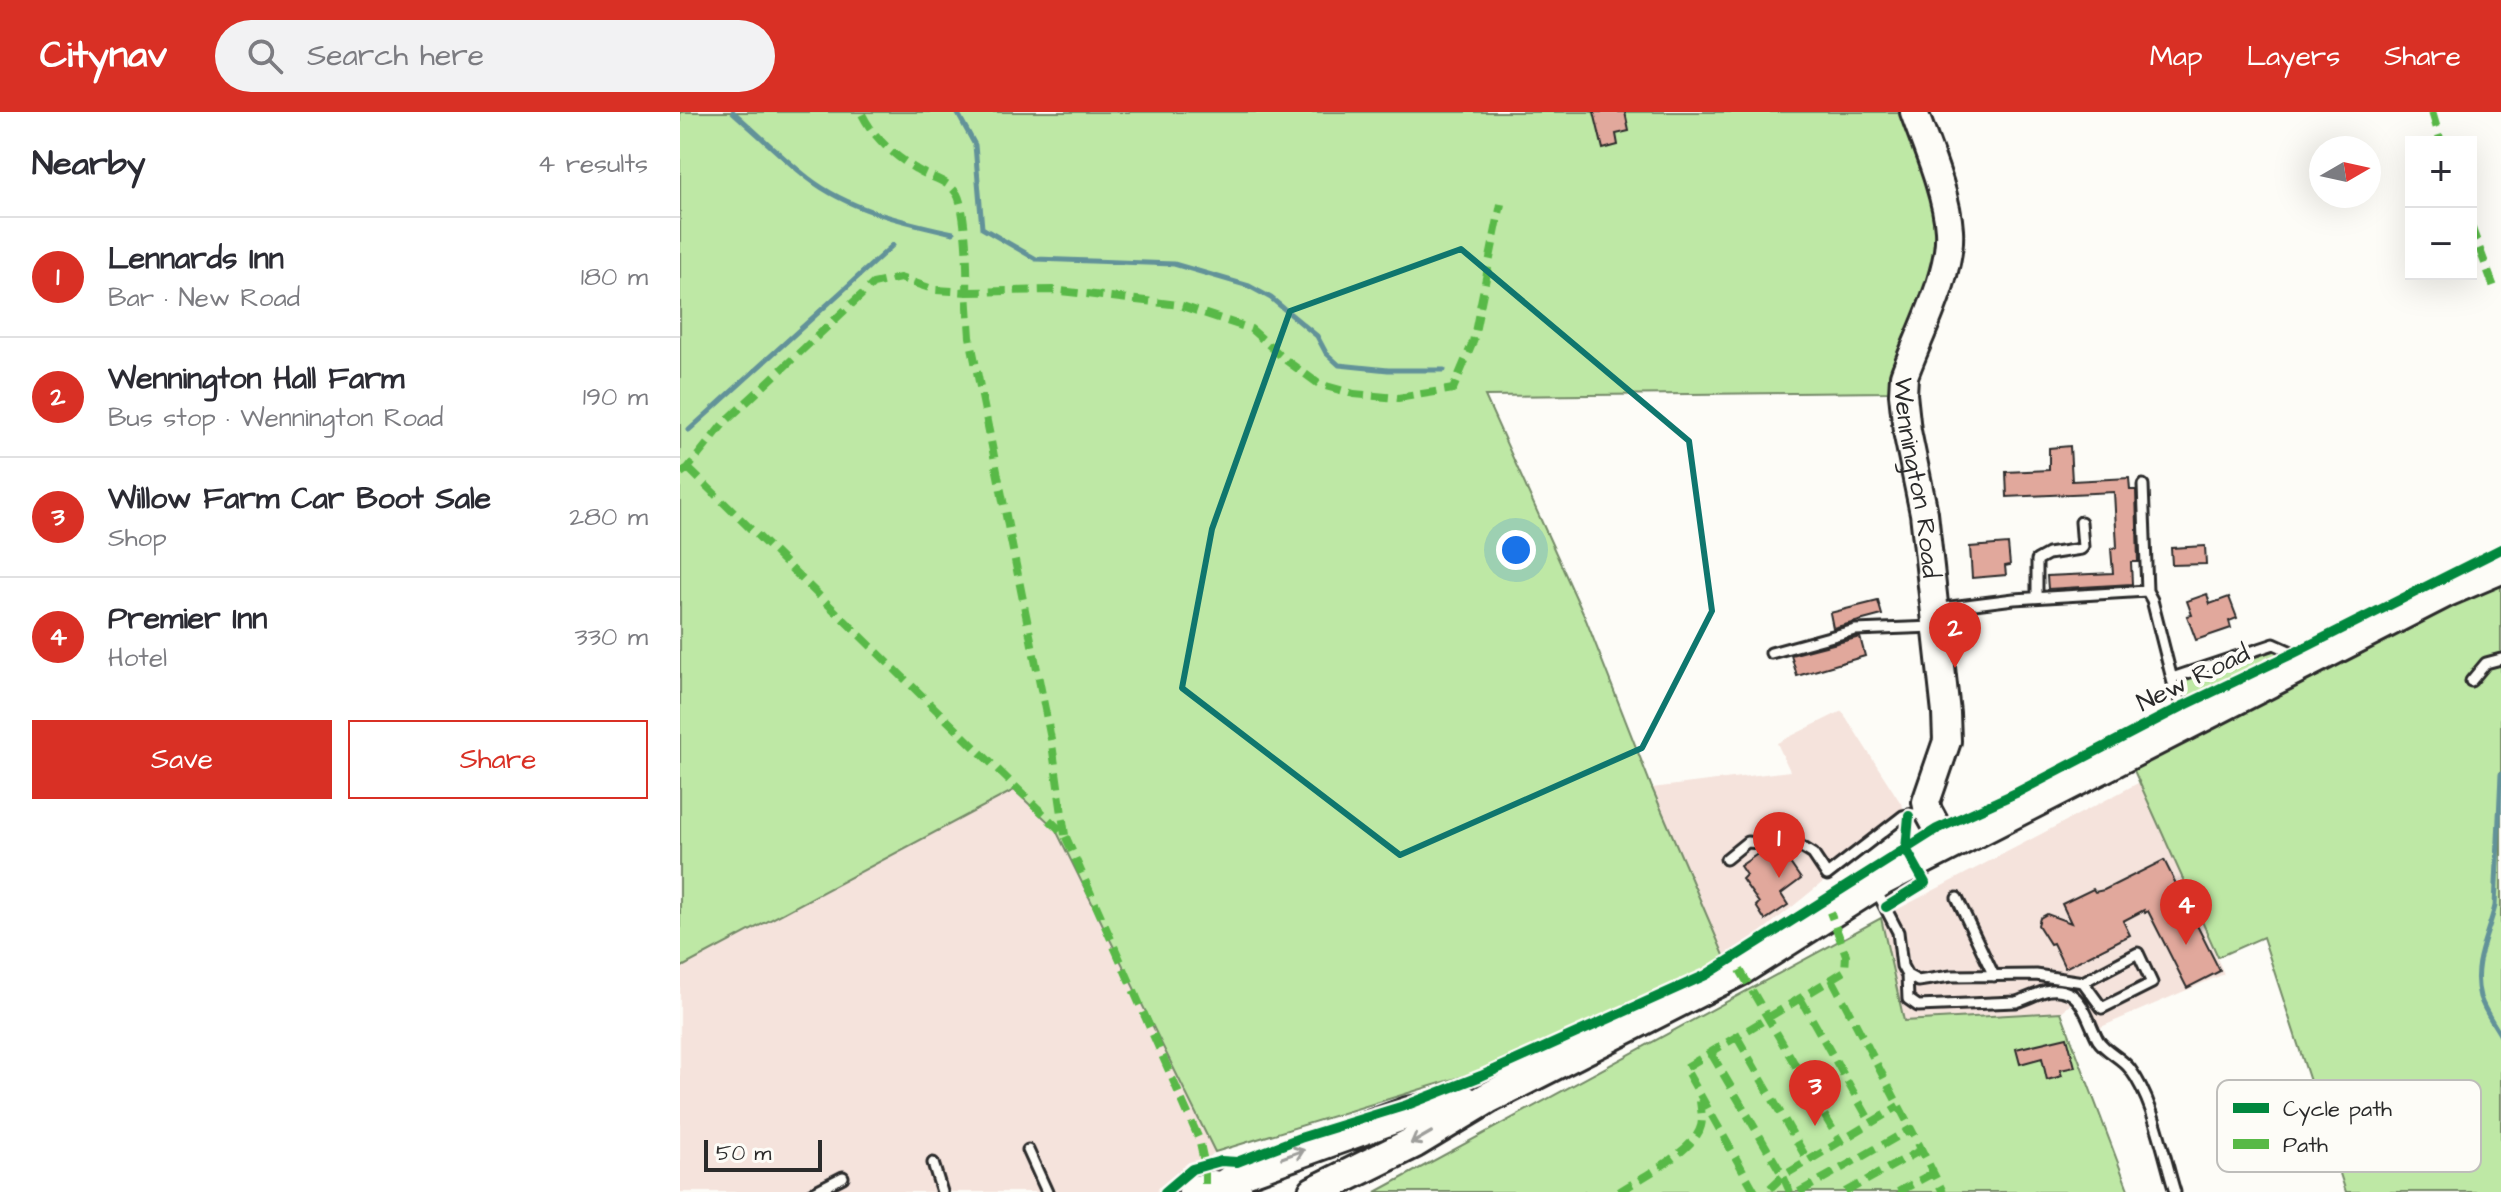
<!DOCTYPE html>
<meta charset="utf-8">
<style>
:root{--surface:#fff;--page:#f2f2f3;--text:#2b2b33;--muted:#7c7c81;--line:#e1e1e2;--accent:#d93025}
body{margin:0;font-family:"Architects Daughter",sans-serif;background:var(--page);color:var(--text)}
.controls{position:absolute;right:24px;top:24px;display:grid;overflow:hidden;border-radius:0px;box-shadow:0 8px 32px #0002}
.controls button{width:72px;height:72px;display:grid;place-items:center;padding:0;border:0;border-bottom:2px solid var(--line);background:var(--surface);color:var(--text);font:40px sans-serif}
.compass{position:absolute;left:1629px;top:24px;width:72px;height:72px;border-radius:50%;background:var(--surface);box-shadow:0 8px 32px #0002;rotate:81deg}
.scale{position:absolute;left:24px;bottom:20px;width:118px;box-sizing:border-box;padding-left:8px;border:4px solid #2b2b2b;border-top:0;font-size:22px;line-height:28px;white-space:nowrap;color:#2b2b2b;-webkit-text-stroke:6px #fdfcf7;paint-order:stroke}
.you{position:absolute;left:836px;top:438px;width:28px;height:28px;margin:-20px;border:6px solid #fff;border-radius:50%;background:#1a73e8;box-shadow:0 0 0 12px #1a73e833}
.badge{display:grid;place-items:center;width:52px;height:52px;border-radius:50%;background:var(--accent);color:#fff;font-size:26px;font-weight:700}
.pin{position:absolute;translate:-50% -66px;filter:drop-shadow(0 2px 4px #0008)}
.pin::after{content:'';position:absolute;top:42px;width:28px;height:24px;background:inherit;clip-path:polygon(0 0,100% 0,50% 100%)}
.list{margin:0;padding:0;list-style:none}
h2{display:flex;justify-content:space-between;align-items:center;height:104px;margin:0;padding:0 32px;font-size:34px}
h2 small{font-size:26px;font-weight:400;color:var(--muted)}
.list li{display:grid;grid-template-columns:52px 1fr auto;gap:24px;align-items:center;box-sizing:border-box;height:120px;padding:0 32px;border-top:2px solid var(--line)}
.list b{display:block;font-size:30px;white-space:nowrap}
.list p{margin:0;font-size:26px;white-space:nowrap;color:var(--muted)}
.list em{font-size:26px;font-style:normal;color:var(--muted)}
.actions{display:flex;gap:16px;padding:24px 32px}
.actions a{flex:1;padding:18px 0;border:2px solid var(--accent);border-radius:0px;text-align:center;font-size:28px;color:var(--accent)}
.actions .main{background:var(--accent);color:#fff}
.icon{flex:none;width:44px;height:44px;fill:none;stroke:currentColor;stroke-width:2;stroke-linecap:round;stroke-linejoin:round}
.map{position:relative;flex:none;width:1821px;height:1080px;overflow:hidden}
header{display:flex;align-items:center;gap:48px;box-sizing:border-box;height:112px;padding:0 40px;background:var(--accent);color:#fff}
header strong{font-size:38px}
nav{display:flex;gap:44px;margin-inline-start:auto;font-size:28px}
.search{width:560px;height:72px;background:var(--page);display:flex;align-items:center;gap:20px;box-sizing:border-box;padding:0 28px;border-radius:44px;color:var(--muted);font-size:30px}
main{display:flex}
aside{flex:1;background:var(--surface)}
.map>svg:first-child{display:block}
.built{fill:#f5e3dc}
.green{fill:#bee8a5;stroke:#748a68;stroke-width:2}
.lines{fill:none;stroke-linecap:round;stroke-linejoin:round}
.stream{stroke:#629299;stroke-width:5}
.building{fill:#e1a89c;stroke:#2b2b2b;stroke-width:2}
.service-casing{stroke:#2b2b2b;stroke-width:15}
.secondary-casing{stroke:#2b2b2b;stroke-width:32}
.primary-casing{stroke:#2b2b2b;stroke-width:36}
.service{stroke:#fdfcf7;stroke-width:9}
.secondary{stroke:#fdfcf7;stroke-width:26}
.primary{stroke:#fdfcf7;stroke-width:30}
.quiet{stroke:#58b947;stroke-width:8;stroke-dasharray:16 8;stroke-linecap:butt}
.cycleway-casing{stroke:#fdfcf7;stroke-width:15}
.cycleway{stroke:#00873e;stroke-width:10}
.oneway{stroke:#9e9e9b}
.marked{fill:none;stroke:#0f766e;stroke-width:6;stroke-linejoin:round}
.labels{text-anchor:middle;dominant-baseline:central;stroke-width:8;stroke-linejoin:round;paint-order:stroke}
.street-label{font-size:26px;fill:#2b2b2b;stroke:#fdfcf7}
.key{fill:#fdfcf7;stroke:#bebdba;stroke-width:2}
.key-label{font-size:22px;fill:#2b2b2b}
</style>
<header>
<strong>Citynav</strong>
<div class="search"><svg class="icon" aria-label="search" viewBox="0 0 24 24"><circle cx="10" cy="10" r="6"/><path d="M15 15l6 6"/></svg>Search here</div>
<nav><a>Map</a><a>Layers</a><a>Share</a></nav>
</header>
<main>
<aside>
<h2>Nearby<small>4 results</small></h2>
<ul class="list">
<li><span class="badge">1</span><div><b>Lennards Inn</b><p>Bar · New Road</p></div><em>180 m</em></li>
<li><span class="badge">2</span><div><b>Wennington Hall Farm</b><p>Bus stop · Wennington Road</p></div><em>190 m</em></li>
<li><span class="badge">3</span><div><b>Willow Farm Car Boot Sale</b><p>Shop</p></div><em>280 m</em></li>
<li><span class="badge">4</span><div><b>Premier Inn</b><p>Hotel</p></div><em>330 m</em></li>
</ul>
<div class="actions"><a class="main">Save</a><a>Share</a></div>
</aside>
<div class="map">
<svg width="1821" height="1080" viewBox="0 0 1821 1080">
<rect width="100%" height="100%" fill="#fdfcf7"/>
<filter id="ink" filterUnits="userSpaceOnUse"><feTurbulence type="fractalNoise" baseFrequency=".0125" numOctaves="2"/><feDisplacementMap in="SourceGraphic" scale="16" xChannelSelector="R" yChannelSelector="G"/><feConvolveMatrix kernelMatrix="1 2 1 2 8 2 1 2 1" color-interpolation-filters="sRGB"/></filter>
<g filter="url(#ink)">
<path class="built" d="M1162,599l67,105 -24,16 -159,128 -74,-172 138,-17 -13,-28z
M1460,670l84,192 -130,56 -18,-30 -15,12 -157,9 -23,-103z
M337,676l38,40 160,324 -44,40h-491v-224z"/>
<path class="green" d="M0,0h1223l33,102 2,24 -6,29 -25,70 -17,55 -405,4 101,224 66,168 74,172 -249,112 -262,80 -160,-324 -41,-38 -334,178z
M1821,456v624h-155l-83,-255 -45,20 -91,-202z
M1587,536c12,1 16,2 22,13l-93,44 -12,-13 -2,-7 5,-6z
M1201,806l23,103 157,-9 68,180h-753z"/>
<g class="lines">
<path class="stream" d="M53,0c25,22 49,46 75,66 41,32 96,44 145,55
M277,0l18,33 7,83 54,31 138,5 75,22 22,12 46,38 9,17 13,12 49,5h56
M9,318l204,-185
M1821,662l-6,132c-7,30 -24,59 -15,91 4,13 14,27 21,39"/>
</g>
<path class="building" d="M914,0h31l4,19 -13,3 2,11 -15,4z
M1390,334l2,35 57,-3 1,12h6l2,72h-7l1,22 -84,5 -1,-13 66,-3 -2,-24 6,-2 -3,-55 -107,5 -1,-25 43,-2v-22z
M1328,432l2,21 -5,1 1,9 -34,3 -2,-31z
M1525,434l1,18 -34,1 -1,-17z
M1527,482l3,10 19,-7 8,21 -8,3 2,7 -35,12 -9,-24 5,-1 -5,-14z
M1198,489l4,14 -49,13 -3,-15z
M1180,525l5,19 -68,20 -6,-21z
M1082,739h10l7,9 6,-4 16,23 -20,15 7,11 -23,15 -9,-14 3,-3 -17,-24 4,-4 -6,-9z
M1484,748l56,111 -33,17 -39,-77 -3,2 -1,-3 -21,11 7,14 -65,33 -12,-25 -3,1 -12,-19 2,-7 7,-4 24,9 -9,-19 31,-15 2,3 9,-2z
M1387,925l8,30 -15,3 2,6 -15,4 -5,-22 -22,6 -4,-15z"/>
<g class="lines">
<defs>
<path id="service" d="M1463,373l4,106
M1357,485v-37l11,-6 33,-5 2,-2 -2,-25
M1255,497l79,-10 133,-8 5,9 22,87 15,33
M1091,541l84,-23 79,-3
M1492,566l102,-34 20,9 4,11
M1791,569l15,-18 15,-4
M1046,747l21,-17 53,4 13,8 14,21 76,-59 22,-4
M1195,776l23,44 4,34 5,9 11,6 33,-5 85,-1 47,7 19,26 50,-25 -14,-30 -55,29
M1277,786l37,78
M1227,863l1,24 10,7 98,-4c17,-4 33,-19 53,-9 15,7 21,33 29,47 8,12 23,17 32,29 24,32 33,85 45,123
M348,1038l19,42
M253,1051l9,29
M134,1080l29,-15"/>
<g id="secondary">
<path id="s1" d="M1234,0c12,34 33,82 35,118 3,44 -30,104 -45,146l-1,18 4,37 17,82 22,200 1,28 -21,61 2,9 19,35"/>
</g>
<path id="primary" d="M542,1075l20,-14 166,-60 59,-11
M514,1080l20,-6 23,6
M634,1080l101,-50 73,-44 252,-128 142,-90 565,-289 54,-23"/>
</defs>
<use href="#service" class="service-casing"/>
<use href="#secondary" class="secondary-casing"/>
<use href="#primary" class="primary-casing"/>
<use href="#service" class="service"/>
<use href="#secondary" class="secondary"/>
<use href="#primary" class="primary"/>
<path class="quiet" d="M1752,0l9,30
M1791,114l24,64
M8,356l377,367 134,304 6,27v22
M1,361l7,-5 35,-44 150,-140 27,-6 35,12 32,2c1,-20 -1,-82 -10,-98 -10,-15 -27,-16 -41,-25 -23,-14 -44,-33 -55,-57
M385,723l-13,-91 -82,-407 -3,-45 85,-2 127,15 72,24 36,32 32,23 35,10 44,4 55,-9 20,-47 28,-138
M1060,858l100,172
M1152,867l79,150
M1120,886l71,125
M1057,925l71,124
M1031,941l72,123 -17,16
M939,1080c21,-14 76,-41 82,-66 2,-7 0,-17 -1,-25
M1075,1080l-70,-124 160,-97 1,-16 -16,-43
M1110,1080l-7,-16 116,-70
M1119,1080l112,-63 32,63
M1165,1080l76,-42
M1218,1080l35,-19"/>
<defs>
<path id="cycleway" d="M1206,795l39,-24 -19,-34 3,-33
M485,1080l27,-23 29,-8 16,1 63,-24 107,-33 74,-29 225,-101 231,-146 79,-36 167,-87 111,-53 207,-104"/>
</defs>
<use href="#cycleway" class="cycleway-casing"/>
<use href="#cycleway" class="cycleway"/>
</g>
<defs><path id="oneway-shaft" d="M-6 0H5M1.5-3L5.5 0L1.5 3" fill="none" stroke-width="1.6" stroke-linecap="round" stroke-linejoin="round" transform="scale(2)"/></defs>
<g class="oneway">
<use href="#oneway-shaft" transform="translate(741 1026) rotate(150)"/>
<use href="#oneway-shaft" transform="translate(613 1042) rotate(-20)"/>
</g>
</g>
<path class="marked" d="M781,137l228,192 23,170 -70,137 -242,107 -218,-167 30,-159 78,-218z"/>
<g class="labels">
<g class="street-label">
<text stroke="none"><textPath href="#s1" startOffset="380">Wennington Road</textPath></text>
<text transform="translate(1513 566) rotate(-26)">New Road</text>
</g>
</g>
<rect x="1537" y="968" width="264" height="92" rx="12" class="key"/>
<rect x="1553" y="991" width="36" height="10" fill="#00873e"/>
<rect x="1553" y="1027" width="36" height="10" fill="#58b947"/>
<g class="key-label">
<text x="1603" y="1004">Cycle path</text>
<text x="1603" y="1040">Path</text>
</g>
</svg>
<div class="controls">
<button>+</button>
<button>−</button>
</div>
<svg class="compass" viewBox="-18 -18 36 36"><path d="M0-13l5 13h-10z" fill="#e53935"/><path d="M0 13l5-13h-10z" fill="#7c7c81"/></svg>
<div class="scale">50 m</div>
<div class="you"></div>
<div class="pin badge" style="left:1099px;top:766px">1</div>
<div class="pin badge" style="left:1275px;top:556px">2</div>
<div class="pin badge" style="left:1135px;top:1014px">3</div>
<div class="pin badge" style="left:1506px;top:833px">4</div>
</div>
</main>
